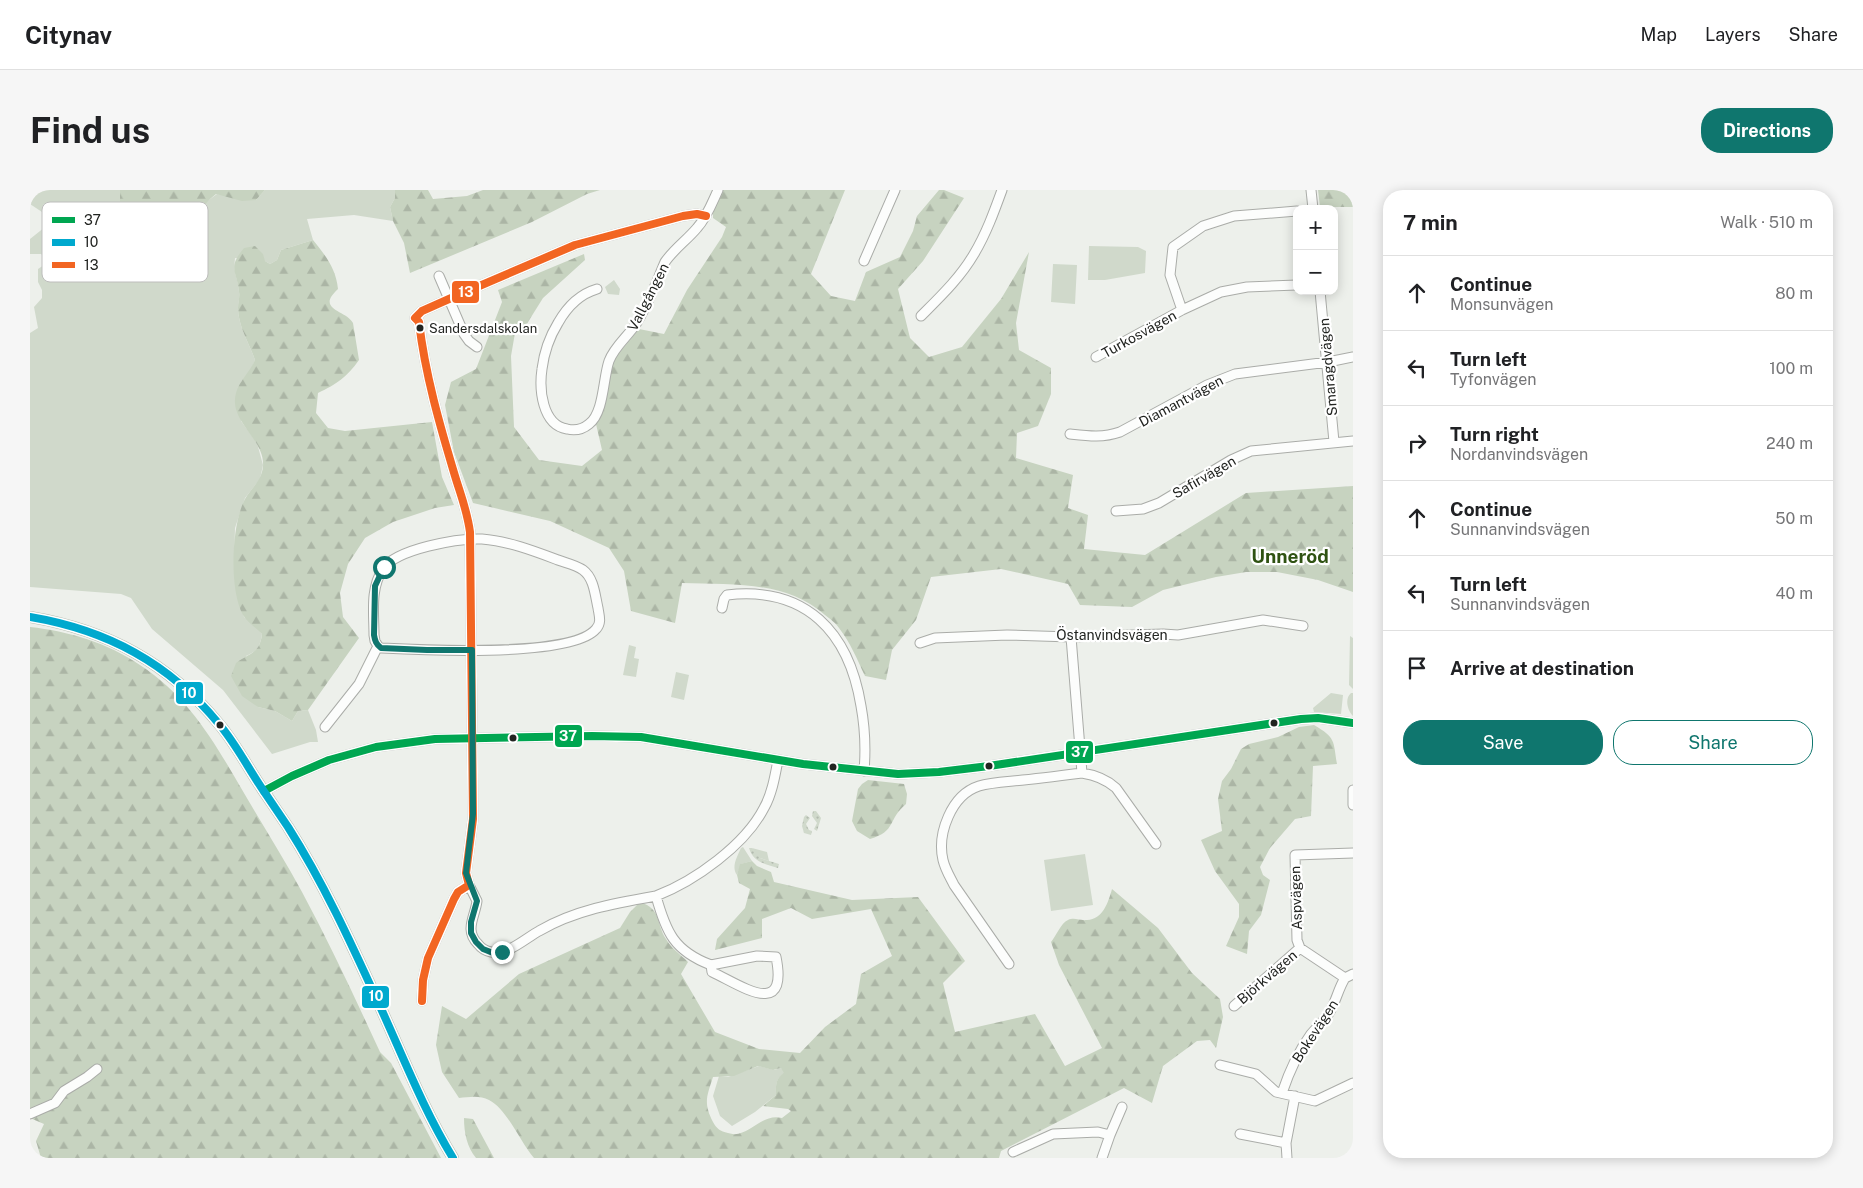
<!DOCTYPE html>
<meta charset="utf-8">
<style>
:root{--surface:#fff;--page:#f6f6f6;--text:#202124;--muted:#757577;--line:#e0e0e0;--accent:#0f766e}
body{margin:0;font-family:"Public Sans",sans-serif;background:var(--page);color:var(--text)}
.controls{position:absolute;right:15px;top:15px;display:grid;overflow:hidden;border-radius:10px;box-shadow:0 2px 12px #0003}
.controls button{width:45px;height:45px;display:grid;place-items:center;padding:0;border:0;border-bottom:1px solid var(--line);background:var(--surface);color:var(--text);font:25px sans-serif}
.stop{position:absolute;width:15px;height:15px;margin:-11px;border:4px solid #0f766e;border-radius:50%;background:#fff}
.stop.end{background:#0f766e;border-color:#fff;box-shadow:0 1px 5px #0008}
.list{margin:0;padding:0;list-style:none}
h2{display:flex;justify-content:space-between;align-items:center;height:65px;margin:0;padding:0 20px;font-size:21px}
h2 small{font-size:16px;font-weight:400;color:var(--muted)}
.list li{display:grid;grid-template-columns:32px 1fr auto;gap:15px;align-items:center;box-sizing:border-box;height:75px;padding:0 20px;border-top:1px solid var(--line)}
.list b{display:block;font-size:19px;white-space:nowrap}
.list p{margin:0;font-size:16px;white-space:nowrap;color:var(--muted)}
.list em{font-size:16px;font-style:normal;color:var(--muted)}
.actions{display:flex;gap:10px;padding:15px 20px}
.actions a{flex:1;padding:11px 0;border:1px solid var(--accent);border-radius:20px;text-align:center;font-size:18px;color:var(--accent)}
.actions .main{background:var(--accent);color:#fff}
.icon{flex:none;width:28px;height:28px;fill:none;stroke:currentColor;stroke-width:2;stroke-linecap:round;stroke-linejoin:round}
.map{position:relative;flex:none;width:1323px;height:968px;overflow:hidden;border-radius:20px}
header{display:flex;align-items:center;gap:30px;box-sizing:border-box;height:70px;padding:0 25px;background:var(--surface);border-bottom:1px solid var(--line)}
header strong{font-size:24px}
nav{display:flex;gap:28px;margin-inline-start:auto;font-size:18px}
.intro{display:flex;align-items:center;justify-content:space-between;box-sizing:border-box;height:120px;padding:0 30px}
h1{margin:0;font-size:35px}
.button{padding:12px 22px;border-radius:20px;background:var(--accent);color:#fff;font-size:18px;font-weight:700}
main{display:flex;gap:30px;padding:0 30px}
aside{flex:1;background:var(--surface);border-radius:20px;box-shadow:0 2px 12px #0003}
.map>svg:first-child{display:block}
.green{fill:#d0d9cb}
.forest{fill:url(#forest-firs);fill-rule:evenodd}
.garden{fill:url(#garden-dots)}
.lines{fill:none;stroke-linecap:round;stroke-linejoin:round}
.minor-casing{stroke:#aaaca8;stroke-width:11}
.major-casing{stroke:#b6bdb2;stroke-width:12}
.minor{stroke:#fcfdfc;stroke-width:9}
.major{stroke:#f0f3ee;stroke-width:10}
.bus-1-casing{stroke:#fff;stroke-width:11}
.bus-2-casing{stroke:#fff;stroke-width:11}
.bus-3-casing{stroke:#fff;stroke-width:11}
.bus-1{stroke:#00a651;stroke-width:8}
.bus-2{stroke:#00a9ce;stroke-width:8}
.bus-3{stroke:#f26522;stroke-width:8}
.route{stroke:#0f766e;stroke-width:6}
.bus-dot{fill:#222421;stroke:#fff;stroke-width:2}
.labels{text-anchor:middle;dominant-baseline:central;stroke-width:4.5;stroke-linejoin:round;paint-order:stroke}
.bus-label{font-size:13px;fill:#222421;stroke:#fff;text-anchor:start}
.street-label{font-size:14px;fill:#222421;stroke:#fff}
.district-label{font-size:19px;font-weight:bold;fill:#2f5212;stroke:#fff}
.key{fill:#fff;stroke:#bdbdbc;stroke-width:1}
.key-label{font-size:14px;fill:#222421}
.line-badge{stroke:#fff;stroke-width:2}
.badge-label{font-size:14px;text-anchor:middle;font-weight:bold;fill:#fff}
</style>
<header>
<strong>Citynav</strong>
<nav><a>Map</a><a>Layers</a><a>Share</a></nav>
</header>
<div class="intro"><h1>Find us</h1><a class="button">Directions</a></div>
<main>
<div class="map">
<svg width="1323" height="968" viewBox="0 0 1323 968">
<defs>
<pattern id="forest-firs" width="22" height="20" patternUnits="userSpaceOnUse" patternTransform="scale(1.25)"><rect width="22" height="20" fill="#c7d3c0"/><path d="M5 1l3.5 6h-7zM16 11l3.5 6h-7z" fill="#abb5a5"/></pattern>
<pattern id="garden-dots" width="8" height="8" patternUnits="userSpaceOnUse" patternTransform="scale(1.25)"><rect width="8" height="8" fill="#d0d9cb"/><path d="M2 2h.1M6 6h.1" fill="none" stroke="#b2baae" stroke-width="1.8" stroke-linecap="round"/></pattern>
</defs>
<rect width="100%" height="100%" fill="#edf0eb"/>
<path class="green" d="M0,0h90v13l-12,6 -2,35 54,-16 14,4 19,-8 13,-22 11,-8 39,6 9,-10h130v8l-5,9 3,14 -39,-6 -47,4 6,21 -32,10 -4,10 -7,4 -5,-3 -30,-3c-2,17 3,19 4,34 1,6 -1,11 -1,16 0,18 11,35 17,52l-5,12 -9,10v39l16,22 6,22 -3,14 -15,19 -10,30 -1,35 10,54 10,7 8,10c-2,13 -5,17 -16,22l12,51 17,4 17,10 6,-10 10,-1 8,20 2,12h-8l-38,12 -49,-64 -71,-61 -21,-31 -10,-4 -91,-7v-254l8,-5 -4,-21 8,-9v-8l-4,-8v-13l6,-4 2,-7 -5,-4h-11v-15l15,-12 -3,-15 -12,-8z
M1059,56l49,1 8,4 -1,22 -40,7h-17z
M1023,74l24,1 -2,39 -24,-2z
M584,90l6,9 -1,6 -11,-1 -3,-7z
M1320,446l3,2v51l-4,-4z
M599,455l7,2 -2,11 5,1 -3,18 -13,-2z
M646,482l13,3 -5,25 -13,-3z
M1301,503l12,2 -2,19 -27,-2 -1,-4z
M1321,503h2v23c-5,-5 -9,-17 -2,-23z
M713,657l9,14 -11,3 -4,11c-6,-8 0,-18 4,-27z
M722,658l15,4 2,9 -12,-4z
M1055,664l8,51 -42,6 -7,-51z
M729,876l15,4 7,-2 3,2 1,3c-10,6 -9,12 -9,22l-21,17 -23,14 -12,-10 -7,-20 6,-20 9,1z"/>
<path class="forest" d="M90,0h145l-9,10 -14,1 -26,-7c-17,13 -16,23 -28,37l-14,1 -14,-4 -54,16 -10,-2 -8,-8c6,-17 16,-23 32,-31z
M365,0h33l5,9 34,-3 16,-6h117l-13,4 -55,28 -122,51 -6,-30 -11,-22 -3,-14 5,-9z
M691,0h124l-34,84 20,22 24,5 11,-29 34,-15 13,-26 4,-15 22,-26h5l20,8 -41,63 -25,28 12,49 19,19 33,-10 39,-48 28,-47 -13,71 3,27 32,18v26l-13,32 -21,7 -1,25 57,17 -5,33 20,7 -4,34 61,6 101,-62 107,-7v106l-35,-12 -41,-8h-31l-30,5 -53,13 -31,17 -52,-2 -12,-21 -67,-15 -70,8 -15,43 -24,30 -6,30 -21,-4c-8,-17 -15,-34 -26,-48 -3,-5 -9,-9 -14,-13 -40,-35 -93,-30 -143,-32l-7,40 -44,-12 -7,-40 -15,-23 -59,-27 -77,-18 -19,-51 -9,-47 6,-23 25,-13 26,-67 -4,-12 86,-36 1,6 -42,38 -20,32 -8,3 -4,23 3,71 25,33 43,6 20,-16 -6,-26 5,-8 12,-56 26,-31 25,5 23,-44 35,-53 4,-10 -13,-9v-7z
M1288,0h29l6,6v11h-33z
M283,50c12,15 23,28 25,49 -23,21 8,21 15,34l6,37c-12,17 -22,24 -41,33l-2,20 12,15 17,3 87,-9 10,55 12,28 -19,3 -42,14 -28,16 -17,26 -8,29 3,24 16,21 -51,72 -10,1 -6,10 -17,-10 -17,-4 -16,-11 -11,-20 5,-13c14,-10 24,-10 26,-29 -6,-6 -15,-12 -19,-19 -14,-25 -12,-90 2,-116 6,-11 17,-18 18,-33 2,-27 -35,-45 -27,-73 3,-12 14,-21 19,-33 -6,-17 -17,-34 -17,-52 0,-6 2,-11 1,-16 -2,-21 -12,-24 5,-44l11,-2 8,8 2,7 5,3 7,-4 4,-10z
M0,437c38,4 78,16 110,38 56,37 81,90 114,145 16,27 33,54 48,82 28,52 53,106 78,160l11,11 50,95h-400l-5,-17 8,-17 -14,-6z
M1284,535c22,13 19,15 23,39l-24,2 -2,50 -16,3 -25,29 -10,19 3,8 7,5 -9,35 -12,16 -2,23 -21,-8 13,-29v-13l-24,-33 -14,-31 21,-9 -4,-32 4,-18 9,-12 10,-20 8,-5 29,-7 21,-10z
M838,590l36,4 3,10 -1,10c-19,16 -9,27 -36,35l-13,-8 -5,-10 6,-32 4,-5z
M722,671l5,5 14,6 3,10 78,18 66,-3 47,64 -22,22 12,49 80,-18 30,52 37,-18 -43,-83 -8,-23c5,-6 10,-19 17,-22 7,-3 11,1 19,0 16,-1 21,-17 25,-31l46,39 34,45 28,26 3,18 -7,31 -6,-8 -13,1 -34,25 -11,37 -28,-15 -123,63 -2,7h-465c-14,-16 -27,-49 -45,-58 -9,-5 -20,-3 -30,-2l-17,-26 -6,-27 6,-39 24,13 53,-45 101,-46 10,-16 10,-10c22,7 16,22 26,37 5,9 15,16 22,23l-7,12 34,58 44,17 41,4 25,-26 31,-23 5,-30 31,-18 -21,-47 -59,10 -21,-11 -29,11v19l-47,12 2,-11 28,-31 5,-19 -11,-6 -2,-8 3,-11zM728,876l15,4 8,-2 3,5c-9,6 -8,12 -8,22l-13,11 25,3 3,2 -9,7c-21,-6 -34,22 -54,15 -8,-2 -11,-4 -15,-11 -10,-19 -6,-26 0,-45l21,-1z
M434,928l9,1 21,39h-18c-9,-11 -12,-25 -12,-40z"/>
<path class="garden" d="M783,621h3l5,7 -4,13 -3,-2 3,-6 -5,-7z
M776,625l4,3 -4,6 3,6 3,1 -1,4 -7,-2 -2,-7 2,-9z
M719,658h3l8,10 19,6 -1,4c-13,-4 -25,-6 -29,-20z"/>
<g class="lines">
<defs>
<path id="minor" d="M1281,0l2,19
M1267,21l-63,5 -31,10 -30,21 -3,28 12,35 39,-18 26,-5 50,-2
M834,71l31,-71
M409,86l25,58 5,7 8,6
M567,99c-17,5 -30,18 -39,34 -8,13 -14,30 -16,46 -3,20 0,56 25,60 8,2 16,0 22,-5 15,-11 14,-46 20,-63 5,-14 19,-25 27,-37 12,-19 20,-41 29,-62 9,-13 22,-22 32,-34 10,-11 15,-25 21,-38
M1290,101l14,151
M891,126c19,-19 39,-38 53,-62 12,-20 20,-42 28,-64
M1066,167l86,-47
M1040,244c18,2 33,4 50,-2l87,-47 28,-11 93,-12 25,-5
M1086,321l27,-2 16,-6 72,-43 20,-9 102,-10
M692,418l2,-9 3,-4c79,-9 122,37 134,111 4,22 5,42 3,65
M1041,447l11,136
M890,453l15,-5 72,-3 64,2 92,-3 15,1 85,-15 40,6
M295,537l34,-43 19,-38 -3,-5 -1,-6c0,-22 -4,-47 9,-66 13,-20 75,-31 99,-30 26,2 52,12 76,21 8,3 18,5 25,10 11,8 12,25 15,38 1,7 4,15 -2,21 -24,29 -176,21 -215,19l-3,-2
M1323,600v15
M234,601l28,-15 37,-16 47,-13 59,-8 157,-3 49,1 162,27 95,10 41,-2 50,-6 312,-47 17,-1 35,5
M439,695l8,16c-2,16 -13,29 1,43 3,4 8,7 13,8 16,4 35,-14 48,-21 36,-21 77,-28 117,-35 39,-15 89,-51 108,-88 8,-14 11,-32 14,-48
M626,706c10,36 18,55 55,69l1,7c27,12 77,49 64,-15l-19,-1 -46,9
M979,774l-55,-79c-4,-8 -9,-16 -11,-25 -6,-26 8,-65 36,-74 10,-3 23,-4 34,-5 23,-2 46,-5 69,-8 13,2 24,6 34,15l40,56
M1315,788l-45,-30 -3,-8 -2,-85 58,-2
M392,811l1,-21 5,-22 26,-59 4,-7 11,-7 -3,-12 7,-54 -3,-287c-3,-22 -9,-36 -15,-56 -15,-50 -30,-102 -36,-154l-4,-4 7,-7 27,-12 126,-54 108,-29 14,-2 9,2
M1204,816l66,-58
M1190,875l36,9 20,18 39,9 38,-18
M1252,903c7,-21 16,-41 29,-59 6,-7 13,-13 18,-21 7,-11 9,-24 16,-35l8,-4
M0,924l25,-11 9,-12 23,-14 10,-8
M1210,944l46,9
M983,962l40,-18 45,-2 12,3
M1072,968l8,-23 12,-28
M1257,968l-1,-15 9,-47"/>
<path id="major" d="M0,427c77,13 139,46 189,107 17,20 29,44 44,66 8,12 17,25 25,37 35,55 63,116 90,175 24,52 45,107 75,156"/>
</defs>
<use href="#minor" class="minor-casing"/>
<use href="#major" class="major-casing"/>
<use href="#minor" class="minor"/>
<use href="#major" class="major"/>
<defs>
<path id="bus-1" d="M234,601l28,-15 37,-16 47,-13 59,-8 157,-3 49,1 162,27 95,10 41,-2 50,-6 312,-47 17,-1 35,5"/>
<path id="bus-2" d="M0,427c77,13 139,46 189,107 17,20 29,44 44,66 8,12 17,25 25,37 35,55 63,116 90,175 24,52 45,107 75,156"/>
<path id="bus-3" d="M392,811l1,-21 5,-22 26,-59 4,-7 11,-7 -3,-12 7,-54 -3,-287c-3,-22 -9,-36 -15,-56 -15,-50 -30,-102 -36,-154l-4,-4 7,-7 27,-12 126,-54 108,-29 14,-2 9,2"/>
</defs>
<use href="#bus-1" class="bus-1-casing"/>
<use href="#bus-2" class="bus-2-casing"/>
<use href="#bus-3" class="bus-3-casing"/>
<use href="#bus-1" class="bus-1"/>
<use href="#bus-2" class="bus-2"/>
<use href="#bus-3" class="bus-3"/>
</g>
<g class="lines">
<path class="route" d="M354,377l-9,19 -1,49c1,6 2,9 7,13l46,2h45l1,164 -7,59 11,28 -6,21v11l5,9 7,7 10,4 9,-1"/>
</g>
<g class="bus-dot">
<circle cx="390" cy="138" r="4.5"/>
<circle cx="1244" cy="533" r="4.5"/>
<circle cx="190" cy="535" r="4.5"/>
<circle cx="483" cy="548" r="4.5"/>
<circle cx="959" cy="576" r="4.5"/>
<circle cx="803" cy="577" r="4.5"/>
</g>
<g class="labels">
<g class="bus-label">
<text x="399" y="138">Sandersdalskolan</text>
</g>
<g class="street-label">
<text transform="translate(618 107) rotate(-63)">Vallgången</text>
<text transform="translate(1109 144) rotate(-29)">Turkosvägen</text>
<text transform="translate(1298 177) rotate(-95)">Smaragdvägen</text>
<text transform="translate(1151 211) rotate(-28)">Diamantvägen</text>
<text transform="translate(1174 287) rotate(-30)">Safirvägen</text>
<text x="1082" y="445">Östanvindsvägen</text>
<text transform="translate(1266 708) rotate(-92)">Aspvägen</text>
<text transform="translate(1237 787) rotate(-41)">Björkvägen</text>
<text transform="translate(1285 841) rotate(-57)">Bokevägen</text>
</g>
<g class="district-label">
<text x="1260" y="366">Unneröd</text>
</g>
</g>
<rect x="12" y="12" width="166" height="80" rx="8" class="key"/>
<rect x="22" y="27" width="23" height="6" fill="#00a651"/>
<rect x="22" y="49" width="23" height="7" fill="#00a9ce"/>
<rect x="22" y="72" width="23" height="6" fill="#f26522"/>
<g class="key-label">
<text x="54" y="35">37</text>
<text x="54" y="57">10</text>
<text x="54" y="80">13</text>
</g>
<g class="line-badge">
<rect x="421" y="90" width="29" height="24" rx="5" fill="#f26522"/>
<rect x="145" y="491" width="29" height="24" rx="5" fill="#00a9ce"/>
<rect x="524" y="534" width="29" height="24" rx="5" fill="#00a651"/>
<rect x="1035" y="550" width="29" height="24" rx="5" fill="#00a651"/>
<rect x="331" y="795" width="29" height="24" rx="5" fill="#00a9ce"/>
</g>
<g class="badge-label">
<text x="436" y="107">13</text>
<text x="159" y="508">10</text>
<text x="538" y="551">37</text>
<text x="1050" y="567">37</text>
<text x="346" y="811">10</text>
</g>
</svg>
<div class="controls">
<button>+</button>
<button>−</button>
</div>
<div class="stop" style="left:354px;top:377px"></div>
<div class="stop end" style="left:472px;top:762px"></div>
</div>
<aside>
<h2>7 min<small>Walk · 510 m</small></h2>
<ul class="list">
<li><svg class="icon" aria-label="ahead" viewBox="0 0 24 24"><path d="M12 20V5M6 11l6-6 6 6"/></svg><div><b>Continue</b><p>Monsunvägen</p></div><em>80 m</em></li>
<li><svg class="icon" aria-label="left" viewBox="0 0 24 24"><path d="M17 20v-9H6M10 6l-5 5 5 5"/></svg><div><b>Turn left</b><p>Tyfonvägen</p></div><em>100 m</em></li>
<li><svg class="icon" aria-label="right" viewBox="0 0 24 24"><path d="M7 20v-9h11M14 6l5 5-5 5"/></svg><div><b>Turn right</b><p>Nordanvindsvägen</p></div><em>240 m</em></li>
<li><svg class="icon" aria-label="ahead" viewBox="0 0 24 24"><path d="M12 20V5M6 11l6-6 6 6"/></svg><div><b>Continue</b><p>Sunnanvindsvägen</p></div><em>50 m</em></li>
<li><svg class="icon" aria-label="left" viewBox="0 0 24 24"><path d="M17 20v-9H6M10 6l-5 5 5 5"/></svg><div><b>Turn left</b><p>Sunnanvindsvägen</p></div><em>40 m</em></li>
<li><svg class="icon" aria-label="arrive" viewBox="0 0 24 24"><path d="M6 21V4h12l-3 4 3 4H6"/></svg><div><b>Arrive at destination</b></div></li>
</ul>
<div class="actions"><a class="main">Save</a><a>Share</a></div>
</aside>
</main>
